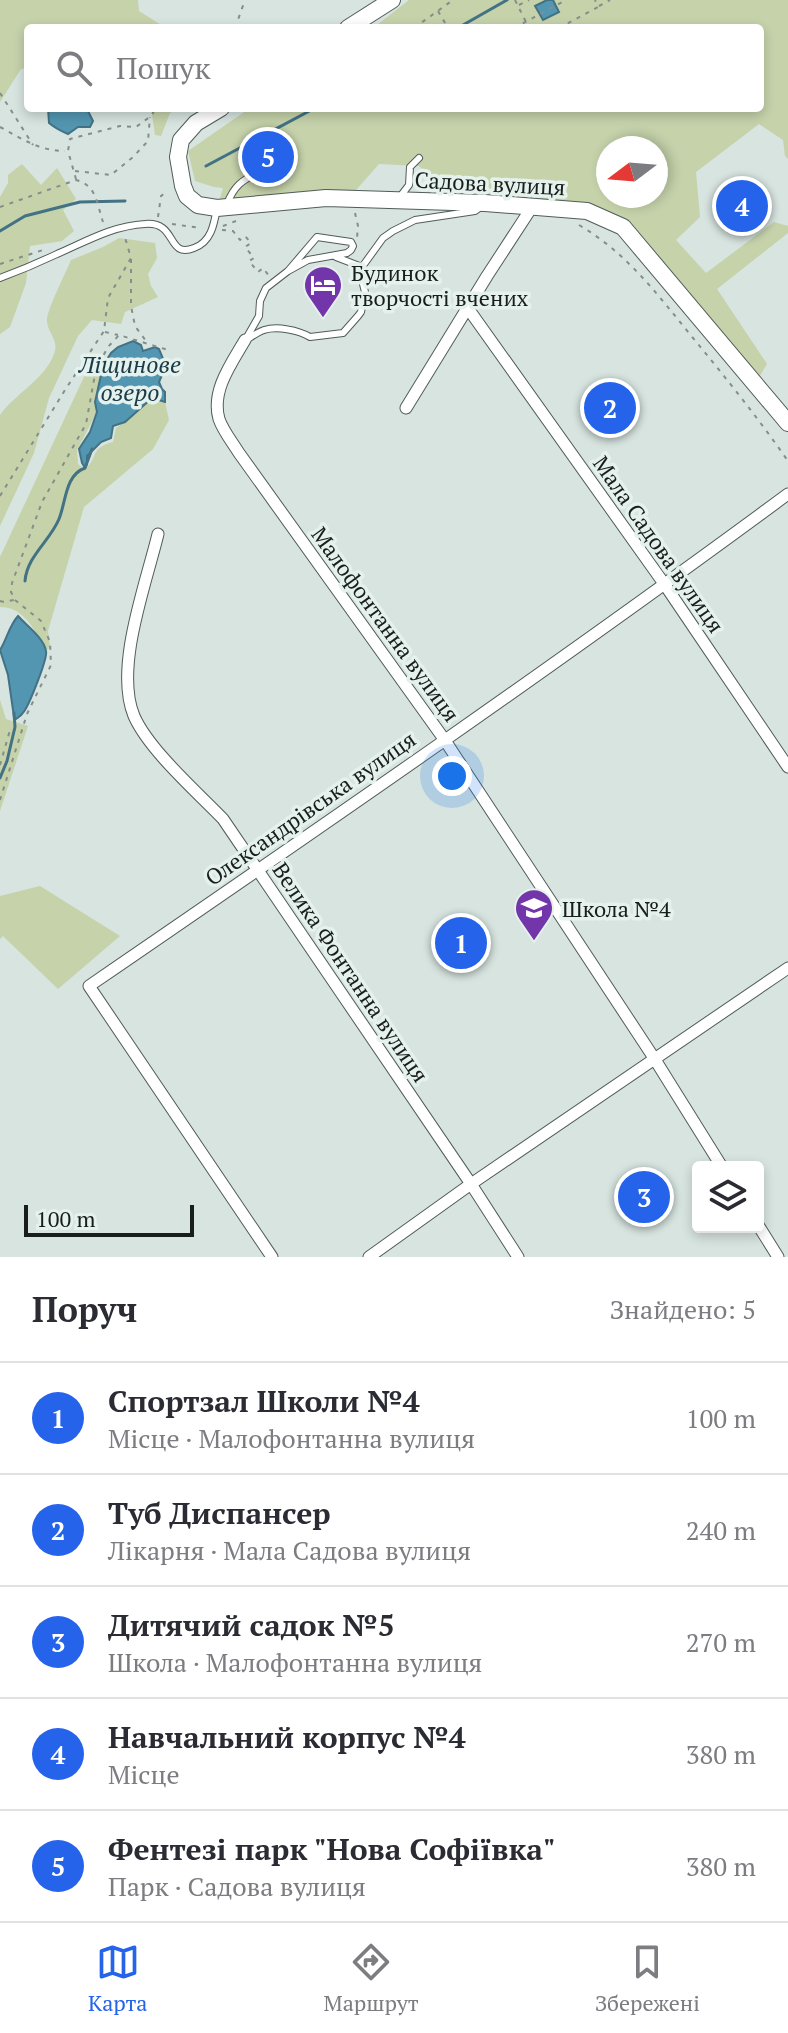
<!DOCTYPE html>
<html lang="uk">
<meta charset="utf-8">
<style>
:root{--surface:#fff;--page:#f7f7f7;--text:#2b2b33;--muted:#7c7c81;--line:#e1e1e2;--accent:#2563eb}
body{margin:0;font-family:"PT Serif",serif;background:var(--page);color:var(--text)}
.controls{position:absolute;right:24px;bottom:24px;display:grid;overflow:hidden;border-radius:8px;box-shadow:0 4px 12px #0003}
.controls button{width:72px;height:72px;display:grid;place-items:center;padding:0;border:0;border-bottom:2px solid var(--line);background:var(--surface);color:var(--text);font:40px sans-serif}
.compass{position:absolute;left:596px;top:136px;width:72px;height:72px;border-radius:50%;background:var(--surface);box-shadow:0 4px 12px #0003;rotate:254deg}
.scale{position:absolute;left:24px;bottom:20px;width:170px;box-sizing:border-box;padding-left:8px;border:4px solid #191d1c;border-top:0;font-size:22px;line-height:28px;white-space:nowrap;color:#191d1c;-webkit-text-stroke:6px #e4f1ed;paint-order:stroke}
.you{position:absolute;left:452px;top:776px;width:28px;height:28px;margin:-20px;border:6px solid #fff;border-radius:50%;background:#1a73e8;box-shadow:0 0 0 12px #1a73e833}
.badge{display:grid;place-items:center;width:52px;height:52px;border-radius:50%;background:var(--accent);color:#fff;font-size:26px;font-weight:700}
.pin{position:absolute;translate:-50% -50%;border:4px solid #fff;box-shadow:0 2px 8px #0006}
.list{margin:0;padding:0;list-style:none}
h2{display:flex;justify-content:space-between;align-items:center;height:104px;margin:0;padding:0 32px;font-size:34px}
h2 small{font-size:26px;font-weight:400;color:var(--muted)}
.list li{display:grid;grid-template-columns:52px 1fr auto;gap:24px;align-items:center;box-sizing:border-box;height:112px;padding:0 32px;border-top:2px solid var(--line)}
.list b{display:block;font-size:30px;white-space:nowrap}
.list p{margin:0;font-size:26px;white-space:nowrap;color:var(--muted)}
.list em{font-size:26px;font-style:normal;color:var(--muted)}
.icon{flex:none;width:44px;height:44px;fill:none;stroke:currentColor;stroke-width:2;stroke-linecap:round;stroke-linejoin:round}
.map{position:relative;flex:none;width:788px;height:1257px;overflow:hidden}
.search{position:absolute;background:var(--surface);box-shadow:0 4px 12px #0003;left:24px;right:24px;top:24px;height:88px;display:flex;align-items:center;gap:20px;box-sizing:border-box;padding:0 28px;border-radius:8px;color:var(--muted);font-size:30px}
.sheet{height:664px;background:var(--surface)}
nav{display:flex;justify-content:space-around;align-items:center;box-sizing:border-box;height:112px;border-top:2px solid var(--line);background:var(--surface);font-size:22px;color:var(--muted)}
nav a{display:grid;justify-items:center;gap:4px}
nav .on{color:var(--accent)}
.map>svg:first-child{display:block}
.green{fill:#c5d2aa;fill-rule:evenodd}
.water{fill:#5396b1;stroke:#427284;stroke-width:2}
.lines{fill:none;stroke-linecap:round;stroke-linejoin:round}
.stream{stroke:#427284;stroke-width:3}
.lane-casing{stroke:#515c58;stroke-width:8}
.street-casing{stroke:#515c58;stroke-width:13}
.secondary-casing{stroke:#515c58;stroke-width:18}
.path{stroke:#858e8b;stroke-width:2;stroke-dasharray:4 6;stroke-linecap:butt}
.lane{stroke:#fff;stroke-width:6}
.street{stroke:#fff;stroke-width:11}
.secondary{stroke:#fff;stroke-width:16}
.labels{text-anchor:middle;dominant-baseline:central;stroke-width:7;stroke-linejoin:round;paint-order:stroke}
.street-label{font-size:22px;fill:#191d1c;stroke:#e4f1ed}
.poi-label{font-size:22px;fill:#191d1c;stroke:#e4f1ed;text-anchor:start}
.water-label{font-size:24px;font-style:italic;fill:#1a3a47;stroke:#e4f1ed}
</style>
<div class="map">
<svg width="788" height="1257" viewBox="0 0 788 1257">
<rect width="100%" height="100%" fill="#d7e4e0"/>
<path class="green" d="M0,0h138l1,11 27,17h-138v40l-7,1 -21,33z
M409,0h379v159l-3,-3 -2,-16 -24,-16 -63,48 4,45 -24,23 30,33 68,-51 14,4v7l-71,56 50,75 -12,20 -132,-156 -36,-17 -149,-9 4,-18 -23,-18 -40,-2 -31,35 -131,9 6,-20 -9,-1 -19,-6 -7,-30 62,-43h510v-80h-387zM608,148h48v48h-48z
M151,108h31l-12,5 -9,23 -6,-1z
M22,164l19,21 16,-17 19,31 -13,11 11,21 -12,10 -32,5 -4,37 -16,44 -10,7v-137l8,-14v-8z
M119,238l36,5 2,15 -9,16 3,12 7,11 -33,15 -4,12 -29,-4 -14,16 -29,62 -15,55 -34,73v-111c16,-22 45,-36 54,-61 6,-14 -8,-22 -7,-35 2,-14 18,-44 24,-59l32,-13z
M90,364l13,2 -8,36 2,10 -20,38 1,14 6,5c16,-10 3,-20 29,-27l3,-14 9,-6 27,-24 13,4 4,18 -16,29 -69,58 -36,124 2,16 -4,4c-11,-20 -21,-44 -46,-44v-50z
M0,700l6,19 22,7 -28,85z
M40,886l80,50 -62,53 -55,-53 -3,3v-43z"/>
<path class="water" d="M547,0h6l6,12 -16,8 -8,-14z
M48,108h42l-2,3 5,10 -3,6h-12l-10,7c-7,-3 -13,-6 -19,-11z
M133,341l8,4 2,6 12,-4 4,2 7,17 -7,16 3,7 3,3v10l-13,-4 -27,24 -12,4 -2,12 -10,4 -14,14v8l-2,4 -3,-5 -3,-14 11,-17 7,-20 -2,-10 8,-36 8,-13 7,-6z
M18,616c8,9 26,22 28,35 2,7 -16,51 -21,59 -4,6 -3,5 -9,9l-2,-2 -6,-42 -8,-25c7,-11 9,-24 18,-34z"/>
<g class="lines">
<path class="stream" d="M463,25l44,-25
M206,166l109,-58
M0,231l25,-15 55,-14 45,-1
M25,581c2,-25 25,-40 34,-62 7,-17 6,-44 26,-51l7,-19
M0,778l7,-17 8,-34 -1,-14"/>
<defs>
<path id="lane" d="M399,198l10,-13 1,-18 9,-9
M227,204c7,-18 15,-24 31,-31
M336,257l26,10
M0,278c19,-7 38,-15 57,-24 30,-13 55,-28 88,-30 33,-3 21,35 49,24 17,-6 20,-23 23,-40
M247,337l12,-21 1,-15 6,-13 22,-17 29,-34 34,5 2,4 -2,4 -4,3 -39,7 -20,11
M246,340c5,-3 12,-8 18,-10 13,-4 34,0 46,7l33,-4 15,-17 3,-4 4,-20 -3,-12v-13l21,-29 10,-7 22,-11 60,-9 4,-3"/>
<path id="street" d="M467,307l198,278 123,182
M245,340c-14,24 -34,51 -26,79 4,12 14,24 20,34l205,286 210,319 68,109
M406,408l81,-132 45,-69
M158,534c-12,50 -44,134 -24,182 15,34 63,76 89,103l248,365 47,73
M758,1225l20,32
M272,1257l-183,-271c235,-161 470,-323 699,-492
M369,1257l102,-73 317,-216"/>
<path id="secondary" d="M348,28l44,-28
M221,108l-25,15 -15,17 -3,17 5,29 4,10 11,9 19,3 109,-10 159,5 102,8 36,16 165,196"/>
</defs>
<use href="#lane" class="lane-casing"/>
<use href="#street" class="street-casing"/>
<use href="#secondary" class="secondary-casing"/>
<path class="path" d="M515,0l14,28
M519,5l10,-5
M599,6l11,-6
M438,11l10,17
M235,28l10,-28
M414,28l39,-28
M514,28l52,-28
M559,28l39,-21 -3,-7
M0,93l33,52
M0,127c22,12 40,24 65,24
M75,171l36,4 22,-18 15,-16 2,-24
M76,179l-8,-28 2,-12 50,-13 16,1 15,-11 5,-8
M0,207l76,-27c21,5 21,25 27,42
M355,213l3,13 -1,12
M158,217l3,-21 7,-5
M172,224l29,4
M579,225c49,29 78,69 114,113 33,40 65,80 95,123
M223,226l13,-5
M222,230l11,1 7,9 5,-4 6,7 -6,4 9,11 -5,3 9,11 5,-4 6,8
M131,259v47l4,20 11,15
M0,264l43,-14
M105,332l13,3
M0,496l65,-106 39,-59 4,-33 23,-40 -7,-24
M0,601l4,1 10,-2
M0,765l10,-35
M0,800l27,-86 24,-49 -1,-23 -9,-21 -26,-21 -4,-8 1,-9 30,-81 44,-78 10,-55 12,-22 11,-12 49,15"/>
<use href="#lane" class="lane"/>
<use href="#street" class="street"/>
<use href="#secondary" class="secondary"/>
</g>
<defs>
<symbol id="hotel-pin" viewBox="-11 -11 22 30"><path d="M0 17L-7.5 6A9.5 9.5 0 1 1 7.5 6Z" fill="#7335aa" stroke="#e4f1ed"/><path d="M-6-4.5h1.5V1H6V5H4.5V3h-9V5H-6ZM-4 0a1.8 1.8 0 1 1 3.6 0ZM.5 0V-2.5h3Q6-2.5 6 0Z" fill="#fff"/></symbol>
<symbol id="school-pin" viewBox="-11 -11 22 30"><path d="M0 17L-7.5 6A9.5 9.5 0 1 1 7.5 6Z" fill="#7335aa" stroke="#e4f1ed"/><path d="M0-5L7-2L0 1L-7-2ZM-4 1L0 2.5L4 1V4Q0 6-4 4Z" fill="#fff"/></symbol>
</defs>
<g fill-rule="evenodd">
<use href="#hotel-pin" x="301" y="263" width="44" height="60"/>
<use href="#school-pin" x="512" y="886" width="44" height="60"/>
</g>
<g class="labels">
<g class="street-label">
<text transform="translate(490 183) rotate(3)">Садова вулиця</text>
<text transform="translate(659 544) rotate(55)">Мала Садова вулиця</text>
<text transform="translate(386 624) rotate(54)">Малофонтанна вулиця</text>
<text transform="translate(310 808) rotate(-35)">Олександрівська вулиця</text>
<text transform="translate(351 972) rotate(56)">Велика Фонтанна вулиця</text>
</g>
<g class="poi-label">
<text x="351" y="272">Будинок<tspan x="351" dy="25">творчості вчених</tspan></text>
<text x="562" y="908">Школа №4</text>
</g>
<g class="water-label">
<text x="130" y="364">Ліщинове<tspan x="130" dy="28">озеро</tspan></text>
</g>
</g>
</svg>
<div class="controls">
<button><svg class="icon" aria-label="layers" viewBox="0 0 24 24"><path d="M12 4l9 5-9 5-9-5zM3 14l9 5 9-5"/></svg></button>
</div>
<svg class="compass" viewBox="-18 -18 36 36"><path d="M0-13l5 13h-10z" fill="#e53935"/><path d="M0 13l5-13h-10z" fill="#7c7c81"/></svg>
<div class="scale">100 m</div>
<div class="you"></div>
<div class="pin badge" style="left:461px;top:943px">1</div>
<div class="pin badge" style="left:610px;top:408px">2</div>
<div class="pin badge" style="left:644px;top:1197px">3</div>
<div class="pin badge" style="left:742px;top:206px">4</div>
<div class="pin badge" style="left:268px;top:157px">5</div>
<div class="search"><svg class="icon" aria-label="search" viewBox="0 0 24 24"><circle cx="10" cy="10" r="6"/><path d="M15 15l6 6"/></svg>Пошук</div>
</div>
<section class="sheet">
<h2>Поруч<small>Знайдено: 5</small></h2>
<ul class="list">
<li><span class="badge">1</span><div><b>Спортзал Школи №4</b><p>Місце · Малофонтанна вулиця</p></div><em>100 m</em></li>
<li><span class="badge">2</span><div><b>Туб Диспансер</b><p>Лікарня · Мала Садова вулиця</p></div><em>240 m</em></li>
<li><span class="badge">3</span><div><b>Дитячий садок №5</b><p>Школа · Малофонтанна вулиця</p></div><em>270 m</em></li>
<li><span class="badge">4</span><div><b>Навчальний корпус №4</b><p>Місце</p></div><em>380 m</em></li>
<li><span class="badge">5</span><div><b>Фентезі парк &quot;Нова Софіївка&quot;</b><p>Парк · Садова вулиця</p></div><em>380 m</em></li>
</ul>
</section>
<nav>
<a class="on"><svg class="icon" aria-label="map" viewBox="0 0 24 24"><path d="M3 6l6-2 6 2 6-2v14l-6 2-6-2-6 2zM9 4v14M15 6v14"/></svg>Карта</a>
<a><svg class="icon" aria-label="directions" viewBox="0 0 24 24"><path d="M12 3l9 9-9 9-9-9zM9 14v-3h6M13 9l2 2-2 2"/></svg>Маршрут</a>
<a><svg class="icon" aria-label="saved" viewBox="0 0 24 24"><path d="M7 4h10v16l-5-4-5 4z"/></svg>Збережені</a>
</nav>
